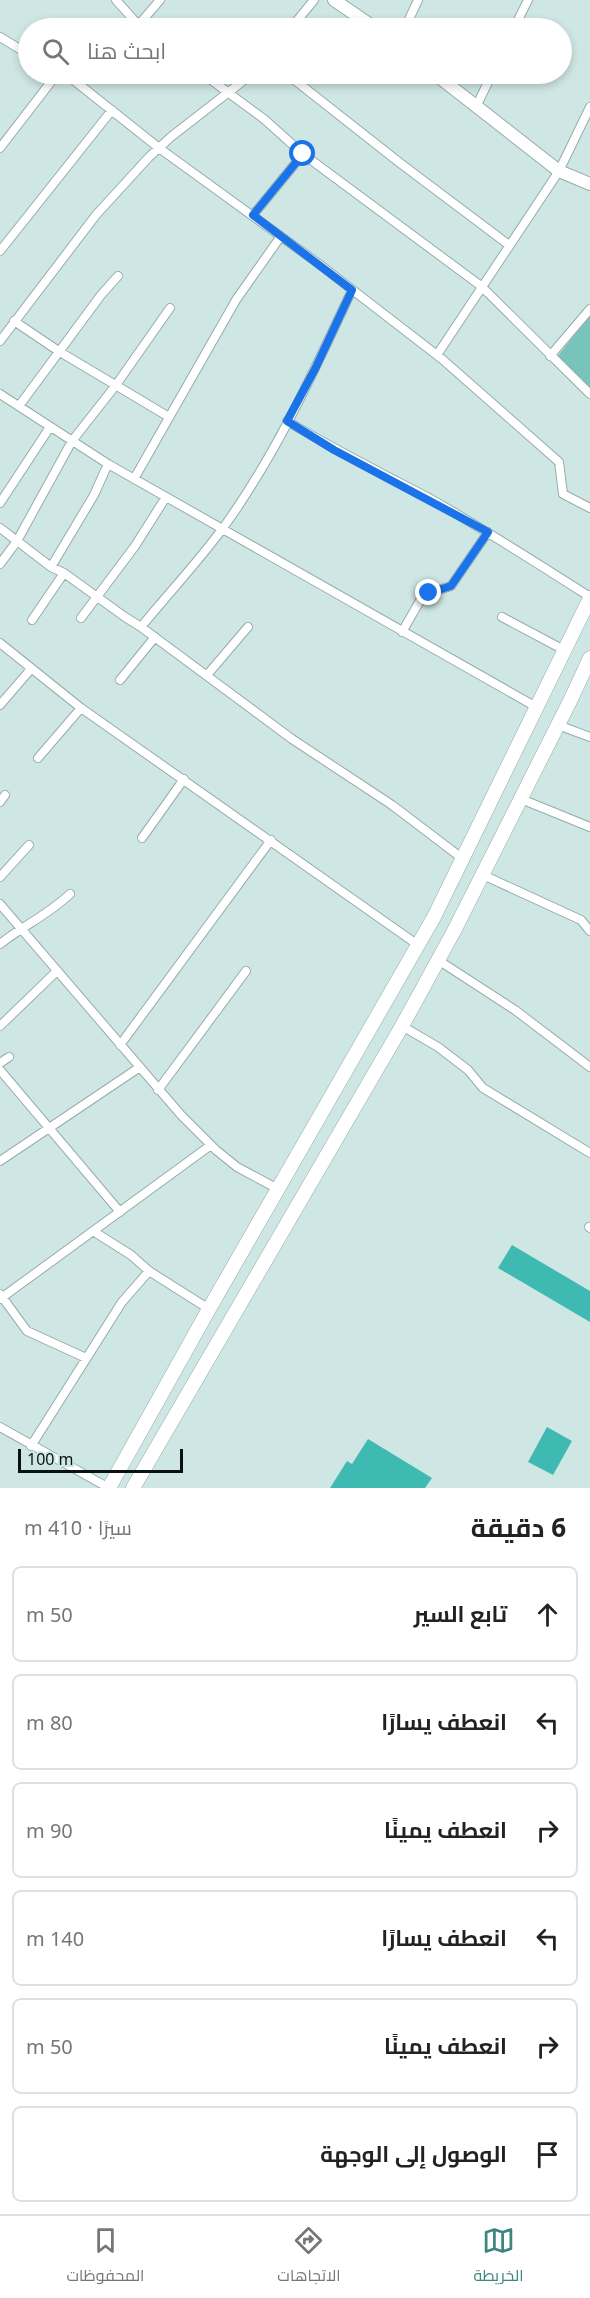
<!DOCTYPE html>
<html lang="ar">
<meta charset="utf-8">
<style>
:root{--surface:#fff;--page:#f6f6f6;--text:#222;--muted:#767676;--line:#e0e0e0;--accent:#3e8580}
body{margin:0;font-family:"Noto Sans",Cairo,sans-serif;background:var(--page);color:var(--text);direction:rtl}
.scale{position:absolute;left:18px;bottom:15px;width:165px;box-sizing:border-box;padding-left:6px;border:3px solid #091211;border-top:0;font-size:16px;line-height:21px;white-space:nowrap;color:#091211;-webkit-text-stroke:4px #cfe7e4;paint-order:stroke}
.stop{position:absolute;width:18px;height:18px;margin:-14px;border:4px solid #1a73e8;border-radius:50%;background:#fff}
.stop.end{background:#1a73e8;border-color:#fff;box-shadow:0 2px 6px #0008}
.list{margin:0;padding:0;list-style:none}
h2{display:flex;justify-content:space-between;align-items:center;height:78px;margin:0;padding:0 24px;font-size:26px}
h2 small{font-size:20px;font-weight:400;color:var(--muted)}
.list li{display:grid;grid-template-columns:39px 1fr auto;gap:18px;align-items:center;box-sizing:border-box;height:96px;margin:0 12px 12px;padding:0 12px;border:2px solid var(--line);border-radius:9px}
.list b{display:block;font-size:22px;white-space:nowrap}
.list em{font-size:20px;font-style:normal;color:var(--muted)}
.icon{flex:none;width:33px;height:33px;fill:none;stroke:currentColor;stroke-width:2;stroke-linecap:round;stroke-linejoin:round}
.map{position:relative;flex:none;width:590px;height:1488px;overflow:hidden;direction:ltr}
.search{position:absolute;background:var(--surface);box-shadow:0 3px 9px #0003;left:18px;right:18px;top:18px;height:66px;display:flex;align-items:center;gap:15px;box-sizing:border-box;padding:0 21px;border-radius:33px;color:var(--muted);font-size:22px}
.sheet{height:726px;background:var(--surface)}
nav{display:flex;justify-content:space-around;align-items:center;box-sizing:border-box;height:84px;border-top:2px solid var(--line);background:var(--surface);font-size:16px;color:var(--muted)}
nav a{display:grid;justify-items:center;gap:3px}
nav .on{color:var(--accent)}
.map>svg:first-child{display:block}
.green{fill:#78c3bc}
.building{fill:#3ebab2}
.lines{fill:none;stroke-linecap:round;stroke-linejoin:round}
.street-casing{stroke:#95aca9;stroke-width:10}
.secondary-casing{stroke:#95aca9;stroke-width:14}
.primary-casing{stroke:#95aca9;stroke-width:15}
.street{stroke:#fff;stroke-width:8}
.secondary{stroke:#fff;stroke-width:12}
.primary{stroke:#fff;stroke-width:14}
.route{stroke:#1a73e8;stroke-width:8}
</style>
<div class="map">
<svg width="590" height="1488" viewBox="0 0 590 1488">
<rect width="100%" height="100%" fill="#cfe7e4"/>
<path class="green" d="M590,315v75l-33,-33z"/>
<path class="building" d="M512,1245l78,46v31l-92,-54z
M547,1427l25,14 -19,34 -25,-13z
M368,1439l64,39 -7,10h-95l17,-27 5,3z"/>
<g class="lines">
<defs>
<path id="street" d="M116,0l25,28
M136,28l24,-28
M291,28l23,-28
M405,28l13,-28
M514,28l14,-28
M0,37l28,17
M66,74l93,74 160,116 123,95 117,103 4,32 27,14
M203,74l61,45 39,35 178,132 109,108
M287,74l113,89 109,82
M476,107l16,-33
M0,148l57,-74
M253,215l50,-61
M0,251l112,-141
M14,321l46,31 109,65
M0,341l96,-126 53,-58 23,-21 80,-62
M437,355l122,-184 31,-64
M550,356l40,-47
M0,394l108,70 430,244
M19,406l82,-111 17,-19
M287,421c46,28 94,52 142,77 55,31 108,65 161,99
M134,479l102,-179 45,-64
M0,503l50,-76
M0,528l51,39 13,6 61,44 16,10 151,112 100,66 71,54
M0,564l17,-23 55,-100 44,-56 54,-77
M51,567l43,-72 14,-31
M502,617l62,33
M81,618l54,-72 31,-49
M32,620l32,-47
M141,627c27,-33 57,-65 82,-99 53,-73 91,-157 129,-238
M402,632l19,-33 8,-6 22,-7 37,-54
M0,643l81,65 337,237
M207,675l41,-48
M120,680l35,-43
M0,705l31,-36
M558,725l32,12
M38,758l43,-50
M521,799l69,28
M0,802l5,-7
M142,838l42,-59
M483,875l98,45 9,11
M0,877l29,-32
M0,904l181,211 35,35 21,17 41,22
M0,944c23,-18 49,-30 70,-50
M438,960l77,50 75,57
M0,1026l57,-55
M402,1026l36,21 30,23 15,18 107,65
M120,1045l151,-205
M0,1063l9,-6
M0,1070l120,142
M158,1090l88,-119
M0,1161l140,-94
M589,1227l1,1
M93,1231l38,24 18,16 60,38
M0,1294l27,37 59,27
M0,1299l211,-154
M0,1427l109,61
M31,1446l91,-144 27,-31"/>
<path id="secondary" d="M334,0l41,28
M435,74l124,97 31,13"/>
<path id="primary" d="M109,1488l100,-179 225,-392 156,-319
M133,1488l269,-462 52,-95 117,-232 19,-41"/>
</defs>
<use href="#street" class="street-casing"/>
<use href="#secondary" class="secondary-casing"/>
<use href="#primary" class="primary-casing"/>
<use href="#street" class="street"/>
<use href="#secondary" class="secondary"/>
<use href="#primary" class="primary"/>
</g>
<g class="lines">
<path class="route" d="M303,154l-50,61 99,75 -37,79 -28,52 47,29 154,82 -37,54 -22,7"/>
</g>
</svg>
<div class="scale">100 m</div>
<div class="stop" style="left:303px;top:154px"></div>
<div class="stop end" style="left:429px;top:593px"></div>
<div class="search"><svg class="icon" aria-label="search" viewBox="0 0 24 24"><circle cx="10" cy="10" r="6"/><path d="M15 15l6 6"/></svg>ابحث هنا</div>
</div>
<section class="sheet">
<h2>6 دقيقة<small>سيرًا · 410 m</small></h2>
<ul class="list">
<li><svg class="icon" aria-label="ahead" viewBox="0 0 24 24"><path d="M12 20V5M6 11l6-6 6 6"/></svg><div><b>تابع السير</b></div><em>50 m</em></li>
<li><svg class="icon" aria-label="left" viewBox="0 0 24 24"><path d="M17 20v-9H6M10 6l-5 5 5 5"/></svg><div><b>انعطف يسارًا</b></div><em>80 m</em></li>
<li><svg class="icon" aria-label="right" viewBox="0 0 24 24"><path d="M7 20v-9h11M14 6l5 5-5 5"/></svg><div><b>انعطف يمينًا</b></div><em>90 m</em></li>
<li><svg class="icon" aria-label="left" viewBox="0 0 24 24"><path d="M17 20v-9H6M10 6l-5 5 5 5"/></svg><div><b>انعطف يسارًا</b></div><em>140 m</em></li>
<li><svg class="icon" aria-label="right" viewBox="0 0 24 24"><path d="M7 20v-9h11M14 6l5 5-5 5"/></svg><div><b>انعطف يمينًا</b></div><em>50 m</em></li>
<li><svg class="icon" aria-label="arrive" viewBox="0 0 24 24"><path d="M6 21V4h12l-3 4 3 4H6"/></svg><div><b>الوصول إلى الوجهة</b></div></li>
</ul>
</section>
<nav>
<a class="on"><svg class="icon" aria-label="map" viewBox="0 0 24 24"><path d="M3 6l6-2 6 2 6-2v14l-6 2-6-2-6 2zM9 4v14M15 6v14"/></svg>الخريطة</a>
<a><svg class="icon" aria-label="directions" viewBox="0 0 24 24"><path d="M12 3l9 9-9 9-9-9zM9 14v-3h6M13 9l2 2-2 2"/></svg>الاتجاهات</a>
<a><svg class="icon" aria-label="saved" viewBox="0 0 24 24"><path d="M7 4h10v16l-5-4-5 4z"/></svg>المحفوظات</a>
</nav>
